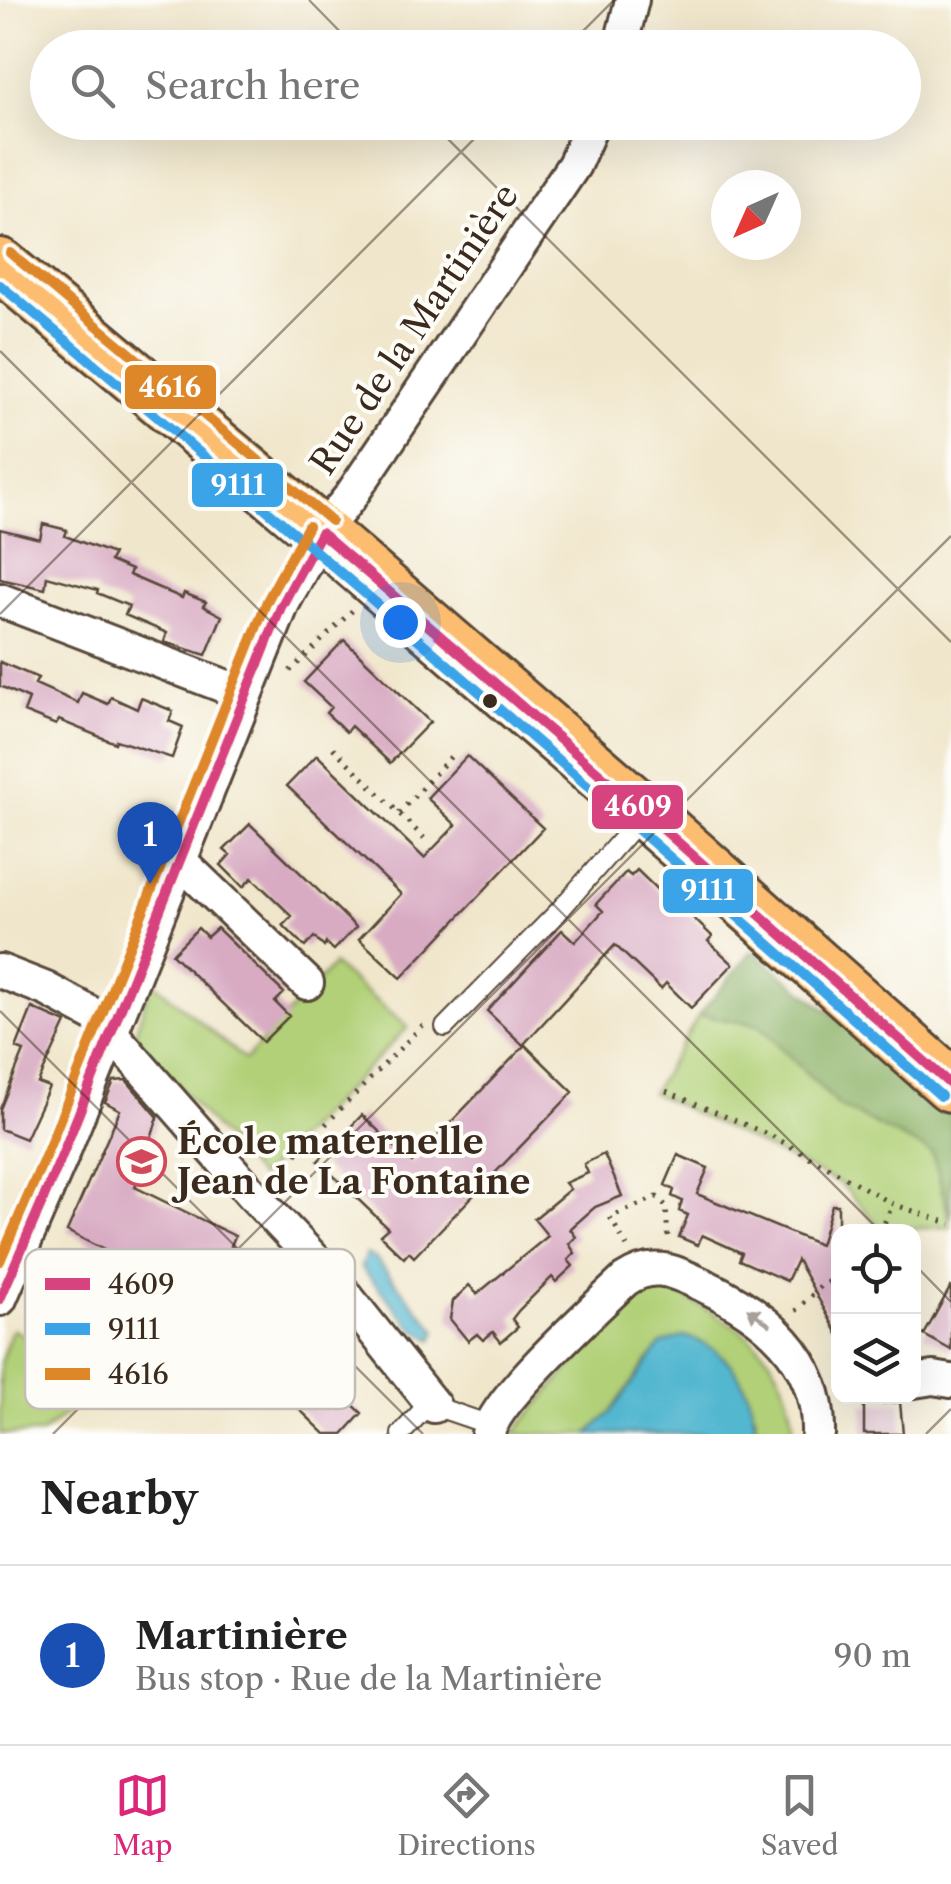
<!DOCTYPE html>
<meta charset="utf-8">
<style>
:root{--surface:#fff;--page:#f2f2f2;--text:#222;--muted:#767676;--line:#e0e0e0;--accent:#db2777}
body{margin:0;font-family:"Libre Caslon Text",serif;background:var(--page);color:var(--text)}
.controls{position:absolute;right:30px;bottom:30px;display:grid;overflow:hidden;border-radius:20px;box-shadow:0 10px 40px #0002}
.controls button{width:90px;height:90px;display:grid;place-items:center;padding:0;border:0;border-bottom:2px solid var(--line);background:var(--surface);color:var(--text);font:50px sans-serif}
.compass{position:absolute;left:711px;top:170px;width:90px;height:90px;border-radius:50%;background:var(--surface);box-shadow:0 10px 40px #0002;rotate:225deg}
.you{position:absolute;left:400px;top:622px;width:35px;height:35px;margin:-25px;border:8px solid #fff;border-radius:50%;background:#1a73e8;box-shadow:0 0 0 15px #1a73e833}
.badge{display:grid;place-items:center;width:65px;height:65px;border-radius:50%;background:var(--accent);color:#fff;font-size:32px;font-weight:700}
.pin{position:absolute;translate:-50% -82px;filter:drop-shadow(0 2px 5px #0008)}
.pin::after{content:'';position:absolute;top:52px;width:35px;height:30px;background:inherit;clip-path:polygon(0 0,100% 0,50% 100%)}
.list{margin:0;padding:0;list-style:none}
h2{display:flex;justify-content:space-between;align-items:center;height:130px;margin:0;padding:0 40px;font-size:42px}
h2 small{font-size:32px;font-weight:400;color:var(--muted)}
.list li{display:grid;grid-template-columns:65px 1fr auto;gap:30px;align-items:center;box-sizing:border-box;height:180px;padding:0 40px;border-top:2px solid var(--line)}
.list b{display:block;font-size:38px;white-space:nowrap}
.list p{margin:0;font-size:32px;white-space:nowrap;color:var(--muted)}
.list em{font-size:32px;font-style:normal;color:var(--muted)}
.icon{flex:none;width:55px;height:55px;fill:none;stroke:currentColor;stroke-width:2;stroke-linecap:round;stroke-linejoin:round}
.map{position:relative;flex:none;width:951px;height:1434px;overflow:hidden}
.search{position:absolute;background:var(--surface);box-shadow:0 10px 40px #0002;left:30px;right:30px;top:30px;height:110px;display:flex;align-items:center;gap:25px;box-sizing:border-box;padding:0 35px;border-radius:55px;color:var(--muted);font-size:38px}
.sheet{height:310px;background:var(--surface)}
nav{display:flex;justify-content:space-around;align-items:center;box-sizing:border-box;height:140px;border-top:2px solid var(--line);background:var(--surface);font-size:28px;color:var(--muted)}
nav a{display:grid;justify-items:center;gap:5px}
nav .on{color:var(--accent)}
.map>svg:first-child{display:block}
.green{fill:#b1d077;stroke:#767d4a;stroke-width:2.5}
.forest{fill:#8cb268;stroke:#646e43;stroke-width:2.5}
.water{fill:#52b7d0;stroke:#467077;stroke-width:2.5}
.building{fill:#d8abc3}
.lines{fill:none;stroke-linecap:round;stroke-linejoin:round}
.lane-casing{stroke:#564638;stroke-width:22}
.street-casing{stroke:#564638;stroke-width:38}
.primary-casing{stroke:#564638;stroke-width:58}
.path{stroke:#564638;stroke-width:5;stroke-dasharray:2.5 8;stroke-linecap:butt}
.lane{stroke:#fff;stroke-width:18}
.street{stroke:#fff;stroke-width:32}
.primary{stroke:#fcbd6f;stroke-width:52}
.bus-1-casing{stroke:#fdfcf7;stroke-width:18}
.bus-2-casing{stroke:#fdfcf7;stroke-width:18}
.bus-3-casing{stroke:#fdfcf7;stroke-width:18}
.bus-1{stroke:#d7437e;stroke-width:10}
.bus-2{stroke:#3ba4e8;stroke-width:10}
.bus-3{stroke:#de8729;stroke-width:10}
.oneway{fill:#a79f9a}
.ticks{fill:none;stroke:#3b2a1e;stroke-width:2.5;stroke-opacity:0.45}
.bus-dot{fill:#3b2a1e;stroke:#fdfcf7;stroke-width:4}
.labels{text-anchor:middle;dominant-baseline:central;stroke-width:8;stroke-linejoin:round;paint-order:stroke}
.street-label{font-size:35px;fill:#3b2a1e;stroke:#fdfcf7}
.poi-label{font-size:35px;font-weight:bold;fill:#3b2a1e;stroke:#fdfcf7;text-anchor:start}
.key{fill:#fdfcf7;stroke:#c3bdb6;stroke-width:2.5}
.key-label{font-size:28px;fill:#3b2a1e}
.line-badge{stroke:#fdfcf7;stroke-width:4}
.badge-label{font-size:28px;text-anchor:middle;font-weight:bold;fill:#fff}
</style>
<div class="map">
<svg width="951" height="1434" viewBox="0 0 951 1434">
<rect width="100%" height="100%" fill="#fdfcf7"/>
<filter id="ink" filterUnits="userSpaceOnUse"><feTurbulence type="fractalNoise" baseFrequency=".01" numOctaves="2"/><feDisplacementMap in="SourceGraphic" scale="20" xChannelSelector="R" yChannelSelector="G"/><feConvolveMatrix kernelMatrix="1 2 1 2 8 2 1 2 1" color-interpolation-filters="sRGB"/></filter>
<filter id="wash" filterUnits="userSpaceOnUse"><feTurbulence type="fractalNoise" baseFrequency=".0048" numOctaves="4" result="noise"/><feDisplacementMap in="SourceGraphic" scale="40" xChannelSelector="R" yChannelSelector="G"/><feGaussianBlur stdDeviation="2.25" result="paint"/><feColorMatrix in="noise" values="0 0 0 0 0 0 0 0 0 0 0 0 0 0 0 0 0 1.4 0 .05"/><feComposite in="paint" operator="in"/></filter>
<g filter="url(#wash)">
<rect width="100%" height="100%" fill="#f0e6cb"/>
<path class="green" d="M333,965l75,62 -149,151 -125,-142 18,-55 93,79z
M699,1015l60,10 80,81 94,47 18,74 -68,3 -42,-46 -189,-91z
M653,1284c18,4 34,15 50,23 58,32 86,59 91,127h-38l-1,-20 -107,-54 -37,52 -23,22h-75l114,-133 11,-11z
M12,1329l97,50 -68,55h-41v-71z"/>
<path class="forest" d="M752,951l199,157v110l-19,-65 -93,-47 -80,-81 -60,-10z"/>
<path class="water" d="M366,1254l9,4 62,73 -4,9 -20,-12 -52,-61z
M684,1336c47,13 69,51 72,98h-168l23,-22 50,-68z"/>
<g id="blocks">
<path class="building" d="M43,524l24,6 -2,6 48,18 -3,7 21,9 -2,5 53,23 2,-5 22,9 -3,4 19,10 -16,39 -42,-13 3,-9 -42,-18 4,-9 -32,-13 1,-3 -51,-14 -2,13 -45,-10v-50l40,10z
M344,640l86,82 -40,41 -39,-37 -5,6 -8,-8 -12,-11 5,-6 -27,-25z
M0,662l38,16 -3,6 43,19 4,-10 26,11 3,-7 26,12 4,-11 32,13 -4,10 14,6 -11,31 -56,-18 -1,3 -56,-23 -3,5 -32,-13 5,-13 -29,-13z
M317,755l107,103 32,-33 -29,-27 40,-42 76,72 -142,150 -42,-39 42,-45 -114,-108z
M250,824l106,103 -22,23 -8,-7 -2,4 -10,-10 -9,10 -22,-22 9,-9 -22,-21 -18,-17 -9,9 -22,-22 9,-10 -6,-5z
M637,870l40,39 4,-3 31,30 -4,5 25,23 -42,44 -25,-25 -5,6 -46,-44 -92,100 -36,-34 75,-81 13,12 28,-31 -7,-7 30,-32 5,4z
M198,928l9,9 10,-9 67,65 -9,9 14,14 -26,26 -91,-88z
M32,1008l34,15 -28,60 11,4 -24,52 -25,-10v-20l24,-58 -8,-3z
M525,1045l48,47 -159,165 -5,-5 -5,6 -24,-23 8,-7 -70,-67 44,-46 50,48z
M126,1080l32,37 -23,70 100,49 -4,10 5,3 -7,17 -31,28 -17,-8 -3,3 -22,-14 -19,44 -41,-40 12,-27 -41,-21 53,-121 -15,-8 9,-21z
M604,1154l18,42 -27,11 -25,22 6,8 -7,7 6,9 -7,7 5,6 -17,16 -4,-5 -33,33 -7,9 6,8 -17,15 -8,-10 -10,8 -6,-6 -9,7 -18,-22 3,-18 16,-16 8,9 71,-58 -14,-17 36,-30 -5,-6 23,-10 -4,-9z
M678,1155l30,13 -11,26 123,51 12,-40h6v129l-41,-74 -10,21 -48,-21 3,-7 -40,-18 -4,10 -19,-8 9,-22 -9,-4 3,-10 -10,-5 2,-6 -9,-5z
M951,1286v64l-27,-15z
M326,1380l36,33 -19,21h-18l-26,-25z
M900,1402l3,32h-39v-29z"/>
</g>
</g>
<g filter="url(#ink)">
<use href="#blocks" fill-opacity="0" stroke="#564638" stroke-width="2.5"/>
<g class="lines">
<defs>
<path id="lane" d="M445,1027l114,-116 82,-94
M401,1434l19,-21 14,-7 56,19"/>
<path id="street" d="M620,48l12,-48
M0,600l245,94
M179,860l128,123
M0,971l46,18 50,27 158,180 76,80 104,130
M0,1299l61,-141 222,-555 38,-70 29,-36 224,-332 19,-43
M914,1381l19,-3 18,3
M488,1434c6,-34 108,-126 137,-154 29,-20 49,-8 78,5 61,29 117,73 115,149"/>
<path id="primary" d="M0,265l321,268 324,280 306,272"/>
</defs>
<use href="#lane" class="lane-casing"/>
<use href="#street" class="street-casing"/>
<use href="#primary" class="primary-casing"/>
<path class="path" d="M290,671l64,-62
M333,748l91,90
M399,813l56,-61
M666,1091l108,46 119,67 58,20
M274,1177l150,-153
M880,1232l13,-28
M627,1247l-17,-30 47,-20 9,9 2,34
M796,1311l25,-25 17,-9"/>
<use href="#lane" class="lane"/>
<use href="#street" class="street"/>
<use href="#primary" class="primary"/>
<defs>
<path id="bus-1" d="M321,533l324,280 306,272
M0,1299l61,-141 220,-551 40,-74"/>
<path id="bus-2" d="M0,285c318,265 631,536 941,811"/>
<path id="bus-3" d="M10,253l321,268
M0,1261l47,-109 220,-551 41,-75"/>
</defs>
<use href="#bus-1" class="bus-1-casing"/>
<use href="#bus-2" class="bus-2-casing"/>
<use href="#bus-3" class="bus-3-casing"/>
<use href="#bus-1" class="bus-1"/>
<use href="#bus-2" class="bus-2"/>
<use href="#bus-3" class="bus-3"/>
</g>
<defs><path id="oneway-solid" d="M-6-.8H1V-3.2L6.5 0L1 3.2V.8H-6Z" transform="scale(2.5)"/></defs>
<use class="oneway" href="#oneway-solid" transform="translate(759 1317) rotate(-143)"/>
</g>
<path class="ticks" d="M309,0l47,48M566,48l48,-48M431,122l520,520M0,351l881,881M0,614l491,-492M0,1011l423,423M914,1264l37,38M53,1434l898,-898M926,1434l25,-25"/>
<defs>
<symbol id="school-ring" viewBox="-11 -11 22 22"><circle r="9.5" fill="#fdfcf7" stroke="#d1495b" stroke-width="1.5"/><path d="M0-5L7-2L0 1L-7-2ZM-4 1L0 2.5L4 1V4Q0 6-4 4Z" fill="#d1495b"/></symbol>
</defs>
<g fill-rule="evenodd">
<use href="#school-ring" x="114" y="1134" width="55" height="55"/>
</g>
<circle class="bus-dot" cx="490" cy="701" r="9"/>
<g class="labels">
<g class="street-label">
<text transform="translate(414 329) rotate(-56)">Rue de la Martinière</text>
</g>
<g class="poi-label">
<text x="177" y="1141">École maternelle<tspan x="177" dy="40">Jean de La Fontaine</tspan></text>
</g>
</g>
<rect x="25" y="1249" width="330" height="160" rx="15" class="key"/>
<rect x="45" y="1278" width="45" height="12" fill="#d7437e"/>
<rect x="45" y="1323" width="45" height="12" fill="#3ba4e8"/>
<rect x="45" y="1368" width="45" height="12" fill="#de8729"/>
<g class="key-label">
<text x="108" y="1294">4609</text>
<text x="108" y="1339">9111</text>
<text x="108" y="1384">4616</text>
</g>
<g class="line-badge">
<rect x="123" y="363" width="95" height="48" rx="10" fill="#de8729"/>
<rect x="190" y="461" width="95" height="48" rx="10" fill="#3ba4e8"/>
<rect x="590" y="783" width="95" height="48" rx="10" fill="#d7437e"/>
<rect x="661" y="867" width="94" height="48" rx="10" fill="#3ba4e8"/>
</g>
<g class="badge-label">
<text x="170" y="397">4616</text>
<text x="238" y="495">9111</text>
<text x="638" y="816">4609</text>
<text x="708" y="900">9111</text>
</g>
</svg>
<div class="controls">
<button><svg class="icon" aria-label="locate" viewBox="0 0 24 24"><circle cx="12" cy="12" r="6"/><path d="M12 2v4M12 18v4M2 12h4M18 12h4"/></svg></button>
<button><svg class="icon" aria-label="layers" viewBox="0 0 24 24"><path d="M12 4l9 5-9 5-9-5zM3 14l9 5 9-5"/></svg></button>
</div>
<svg class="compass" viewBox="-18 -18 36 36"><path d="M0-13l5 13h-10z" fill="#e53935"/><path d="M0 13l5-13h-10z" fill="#767676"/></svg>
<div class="you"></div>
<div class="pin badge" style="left:150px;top:884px;background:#1a4fb4">1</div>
<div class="search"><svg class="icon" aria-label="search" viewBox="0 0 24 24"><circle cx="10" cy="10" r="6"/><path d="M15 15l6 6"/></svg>Search here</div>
</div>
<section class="sheet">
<h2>Nearby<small></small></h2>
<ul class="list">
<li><span class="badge" style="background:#1a4fb4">1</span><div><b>Martinière</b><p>Bus stop · Rue de la Martinière</p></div><em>90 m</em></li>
</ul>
</section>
<nav>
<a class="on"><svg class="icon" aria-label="map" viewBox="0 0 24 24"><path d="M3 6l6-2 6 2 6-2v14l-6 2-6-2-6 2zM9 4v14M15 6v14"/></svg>Map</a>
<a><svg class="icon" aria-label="directions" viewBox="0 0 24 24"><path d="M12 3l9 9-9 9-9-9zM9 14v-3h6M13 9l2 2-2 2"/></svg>Directions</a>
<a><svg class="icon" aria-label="saved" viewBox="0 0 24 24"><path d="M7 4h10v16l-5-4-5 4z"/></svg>Saved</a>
</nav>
